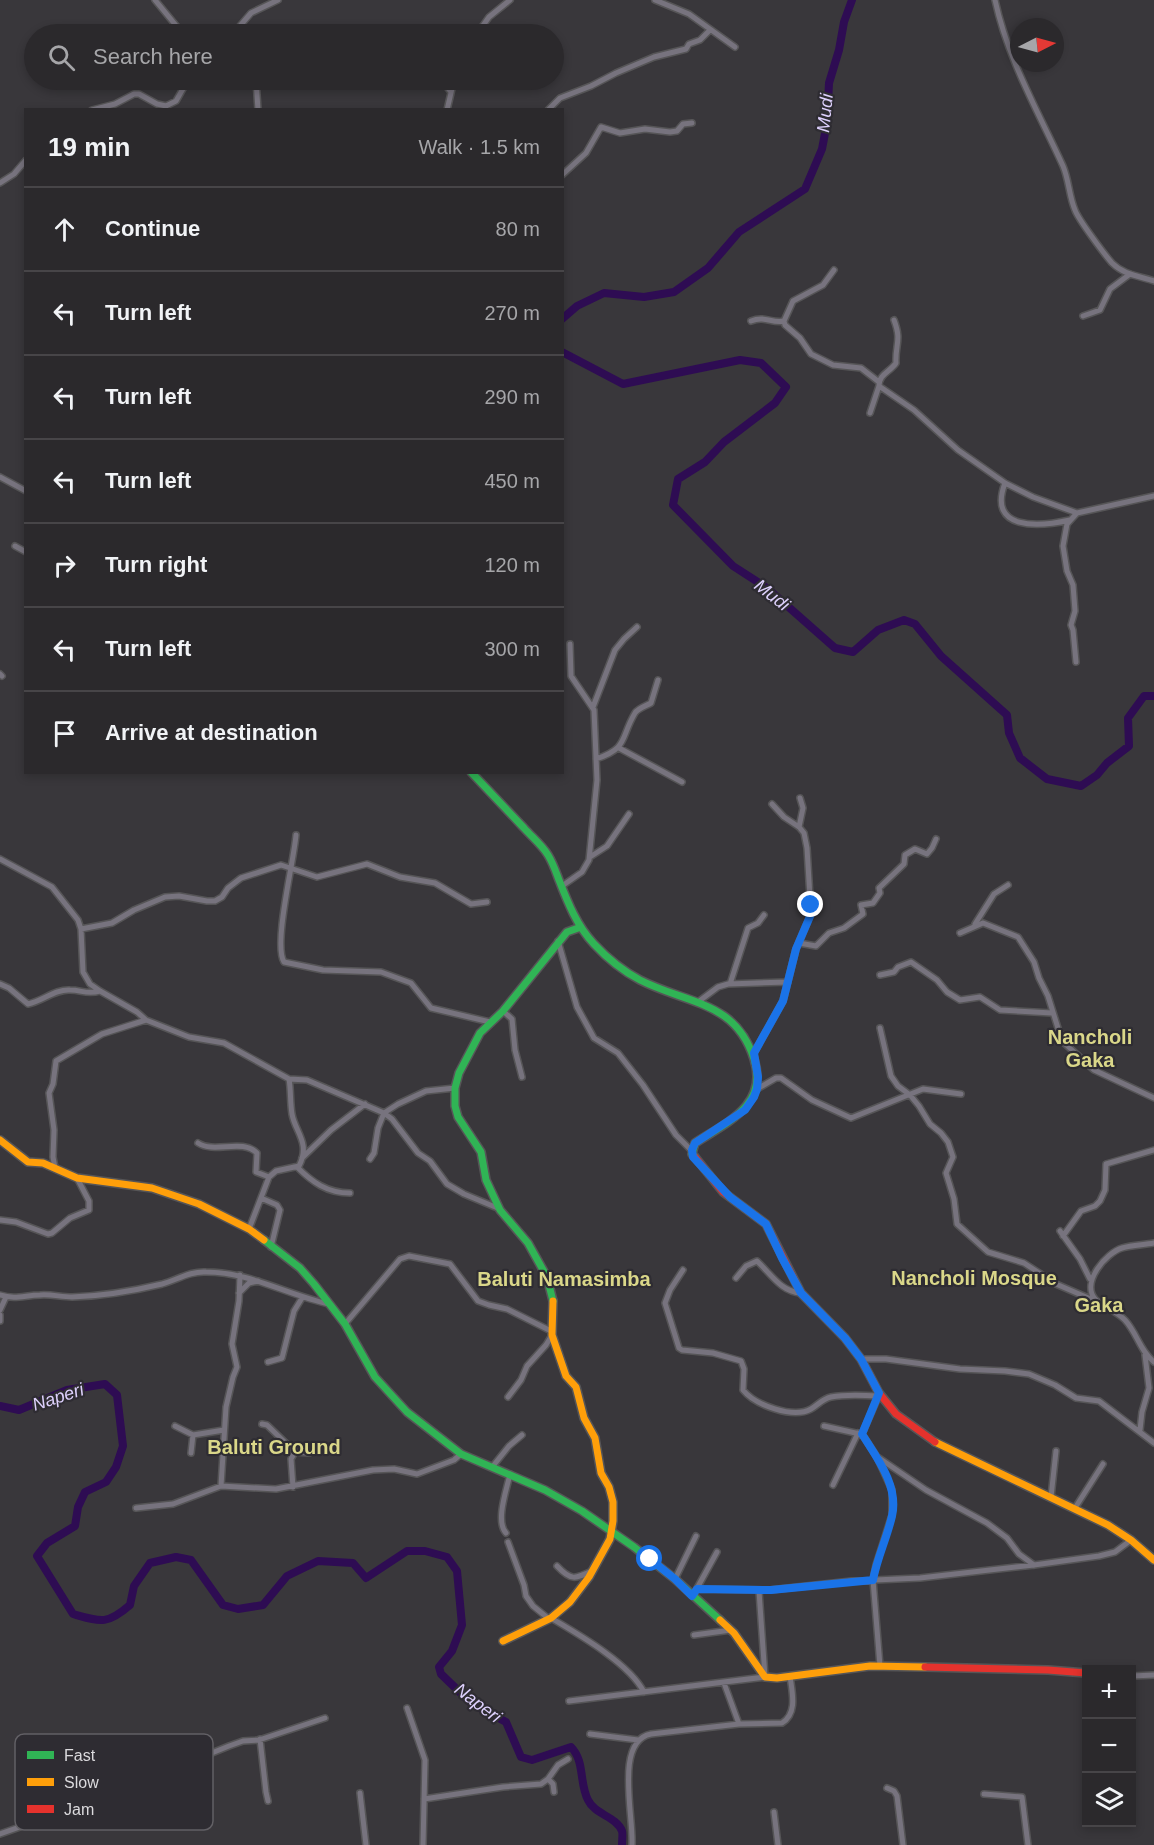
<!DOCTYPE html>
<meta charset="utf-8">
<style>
:root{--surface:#2b292c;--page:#333134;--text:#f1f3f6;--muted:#a6a6a9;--line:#474548}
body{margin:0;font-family:Helvetica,sans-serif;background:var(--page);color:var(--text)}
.controls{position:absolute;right:18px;bottom:18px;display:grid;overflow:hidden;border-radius:0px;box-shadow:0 3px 9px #0003}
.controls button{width:54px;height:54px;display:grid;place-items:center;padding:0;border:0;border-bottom:2px solid var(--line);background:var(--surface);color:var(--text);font:30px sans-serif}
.compass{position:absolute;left:1010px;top:18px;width:54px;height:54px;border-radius:50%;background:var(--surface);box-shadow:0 3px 9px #0003;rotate:84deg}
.stop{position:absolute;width:18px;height:18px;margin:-14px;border:4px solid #1a73e8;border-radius:50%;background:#fff}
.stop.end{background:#1a73e8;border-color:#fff;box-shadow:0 2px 6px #0008}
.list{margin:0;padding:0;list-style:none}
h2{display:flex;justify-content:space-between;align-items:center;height:78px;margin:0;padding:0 24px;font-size:26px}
h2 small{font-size:20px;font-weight:400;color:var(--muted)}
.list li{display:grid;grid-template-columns:39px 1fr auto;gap:18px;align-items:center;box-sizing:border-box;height:84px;padding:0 24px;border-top:2px solid var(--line)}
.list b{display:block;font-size:22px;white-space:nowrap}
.list em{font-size:20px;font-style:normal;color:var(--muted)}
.icon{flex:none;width:33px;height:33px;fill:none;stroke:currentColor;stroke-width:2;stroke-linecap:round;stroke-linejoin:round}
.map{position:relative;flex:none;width:1154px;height:1845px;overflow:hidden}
.search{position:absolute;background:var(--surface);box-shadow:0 3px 9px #0003;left:24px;top:24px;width:540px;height:66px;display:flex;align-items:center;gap:15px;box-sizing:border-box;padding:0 21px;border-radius:33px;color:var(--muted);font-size:22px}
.panel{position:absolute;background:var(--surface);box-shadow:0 3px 9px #0003;left:24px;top:108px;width:540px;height:666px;border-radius:0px}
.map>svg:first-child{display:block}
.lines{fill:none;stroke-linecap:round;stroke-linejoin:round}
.river{stroke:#2e0c53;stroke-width:8}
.street-casing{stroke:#565557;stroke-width:8}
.fast-casing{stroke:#565557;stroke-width:10}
.slow-casing{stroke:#565557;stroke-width:10}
.jam-casing{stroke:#565557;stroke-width:10}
.street{stroke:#77737e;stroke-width:5}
.fast{stroke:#30b455;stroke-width:7}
.slow{stroke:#ff9f0a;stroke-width:7}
.jam{stroke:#e5322d;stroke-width:7}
.route{stroke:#1a73e8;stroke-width:8}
.labels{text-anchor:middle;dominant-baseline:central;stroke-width:4.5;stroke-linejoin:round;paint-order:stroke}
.water-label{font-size:18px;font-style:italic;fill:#ddd0fc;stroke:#2e2c32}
.quarter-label{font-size:20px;font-weight:bold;fill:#dad789;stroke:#2e2c32}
.key{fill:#2e2c32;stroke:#626065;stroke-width:1.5}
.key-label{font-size:16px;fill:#dbdadd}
</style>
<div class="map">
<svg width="1154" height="1845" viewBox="0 0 1154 1845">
<rect width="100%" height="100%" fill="#39373b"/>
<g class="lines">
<path class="river" d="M562,319l15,-13 27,-13 40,4 30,-5 34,-24 31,-36 66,-43 17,-40 5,-26 2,-40 10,-33 5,-28 8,-22
M562,352l61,32 117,-24 21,3 25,24 -11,16 -51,39 -19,20 -27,17 -5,26 60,61 34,22 68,60 18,4 25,-22 26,-10 11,4 26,32 66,59 2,18 11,25 27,21 34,7 16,-11 10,-12 22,-17 -1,-28 16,-22h10
M0,1406l19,4 48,-20 38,-6 12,11 6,51 -7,21 -10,15 -21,10 -7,15 -3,19 -28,17 -10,13 36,58c28,8 34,11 57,-9l4,-19 16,-23 26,-6 15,3 32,45 15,4 25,-4 24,-29 31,-15 35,2 13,15 41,-27h18l22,6 10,14 5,54 -10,26 -13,16 2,7 30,29 35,19 15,35 11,3 39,-13c14,14 8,36 17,53 7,15 28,16 34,31 1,3 0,10 0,14"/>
<defs>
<path id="street" d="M155,0l28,34
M655,0l34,14 46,33
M995,0c13,60 43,111 68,166 6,14 6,30 12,44 3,9 30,45 37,53 12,12 27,13 42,18
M384,29l6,5
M233,34l18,-21 27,-13
M477,34l12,-17 21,-17
M256,80l2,30
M441,80l10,12
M92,110l23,-6 19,-10h5l18,10 9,2 10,-5 12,-21
M447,110l7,-30
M548,110l12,-12 31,-12 25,-13 38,-16 32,-8 3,-5 11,-4 10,-10
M562,175l24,-22 15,-26 19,6 25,-4 25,3 7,-1 6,-7 9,-1
M0,183l14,-9 12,-14
M1083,316l17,-6 10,-21 20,-15
M894,320c8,21 1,24 2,43 -6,9 -17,11 -17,23l35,24 44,40 47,33 28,14 44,16
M751,321c14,-6 21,3 33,0
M784,321l1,4 15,13 11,16 22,11 28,3 18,14
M784,321l9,-20 30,-16 11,-15
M870,413l9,-27
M0,477l26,14
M1005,483c-18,48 34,44 65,37
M15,546l11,6
M1076,662l-3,-32 -2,-5 4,-14 -2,-26 -6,-14 -4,-25 4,-22 10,-11 77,-17
M0,674l2,2
M593,707l22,-57 9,-11 13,-12
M619,748l63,34
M596,759c33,-11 24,-21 39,-46 3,-5 11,-7 16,-10l7,-23
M799,827l4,-19 -3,-10
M296,835c-2,26 -23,109 -12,127l39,8 58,2 30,11 20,25 59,14
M590,857l17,-11 22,-32
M0,859l52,28 26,33 3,9 2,43 7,12 10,7 37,21 9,8 43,17 35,6 65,36c2,11 1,23 3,35 3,18 19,29 7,52l-23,5 -7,6 -20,52
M562,886l20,-14 7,-12 8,-80 -3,-70 -23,-34 -1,-32
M975,924l19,-30 14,-9
M81,929l31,-6 22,-13 31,-13 14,-1 28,5h8l7,-4 6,-9 13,-10 40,-13 36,12 50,-13 33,13 35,6 36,21 16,-2
M960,933l23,-10 35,14 16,25 5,16 9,18 14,45 32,29 60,28
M558,941l19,66 17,31 24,15 25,32 33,50 16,16
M799,943l17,3 13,-13 15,-5 19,-14 -2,-9 12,-2 7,-10 -1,-5 25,-24 1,-9 10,-6 12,5 5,-6 4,-9
M880,975l14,-3 4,-5 13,-5 26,18 10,12 13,8 20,-3 20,13 52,3
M0,984l9,4 19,16c15,-3 27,-15 42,-14 12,0 17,5 30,1
M730,984l18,-56 10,-5 6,-8
M698,1002l20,-15 10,-3 60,-2
M503,1011l9,8 3,31 7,27
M880,1028l11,48 7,10 12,9 9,11 11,18 11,9 7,9 5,15 -7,16 8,26 3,25 31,28 36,11 32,21 44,19
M754,1053l29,-52 13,-52 15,-35 -4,-66 -3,-15 -5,-6 -15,-10 -12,-13
M289,1079l18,1 77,33 8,6 26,34 12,8 17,23 17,10 36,15
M757,1089l19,-11h5l31,22 39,18 72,-29 38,5
M198,1143c17,11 44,-5 59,10l-1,19 13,5
M302,1158l29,-28 34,-26
M370,1159l4,-6 4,-25 6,-15 14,-9 28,-13 29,-3
M297,1167c15,15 30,26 53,26
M55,1168l-2,-11 1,-27 -5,-37 4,-9 3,-23 46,-27 44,-14
M261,1198l16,7 3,5 -9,37
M0,1220l16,2 32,12 4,-1 18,-15 19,-8v-9l-12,-23
M1060,1231l20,28 10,20
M1063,1236l18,-25 14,-5 5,-5 5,-11 1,-26 48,-14
M1154,1243c-11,2 -22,2 -32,5 -16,5 -41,34 -27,51 7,7 21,12 30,21 12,13 15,31 29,42
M683,1270l-13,20 -5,13 14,45 3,2 31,3 28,8 3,8 -1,21c12,15 50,29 68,19 7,-4 11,-10 20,-12 15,-3 32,-2 47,-1
M736,1278l10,-12 11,-5c14,13 24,31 44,32
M239,1293l10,-10 9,-2
M0,1295c16,5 25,0 40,0 11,-1 21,2 32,2 31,-1 61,-6 90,-13 15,-4 28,-13 44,-12 44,0 81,23 123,32
M0,1310l6,-13
M0,1315v6
M345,1324l55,-65 9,-3 41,8 28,37 11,4 18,4 44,22
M861,1359h25l74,10 45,2 24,3 26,11 21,13 23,3 55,42
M268,1362l14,-4 12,-47 8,-13
M879,1395l-17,39 15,23 15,33v25l-16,50 -3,15 7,86
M508,1397l13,-17 6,-14 19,-21 6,-10
M262,1424l5,1 28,27 14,1
M175,1426l18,9 31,-5
M824,1426l36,8
M1140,1430l2,-18 7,-24 -4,-33
M191,1453l2,-18
M879,1458l47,32 61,33 20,15 12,16 15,11
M493,1466l16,-20 13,-11
M833,1485l25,-52
M221,1486l5,-79 7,-30 4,-10 -5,-23 7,-43 1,-26
M293,1487l-2,-28 4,-7
M1051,1497l5,-46
M136,1508l37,-4 48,-18 55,3 97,-19 21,-1 23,5 37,-14 7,-6
M1075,1508l28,-44
M506,1533c-11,-12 1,-44 4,-59
M508,1542l16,43 2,11 7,10 16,13
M557,1566c14,15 18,13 35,5
M675,1579l21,-43
M697,1589l73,1 82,-9 68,-3 114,-13 65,-9 16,-4 16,-12
M696,1590l21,-38
M551,1618c27,16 78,45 93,74
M694,1635l37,-5
M1132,1676l22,-1
M724,1683l15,41
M569,1701l196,-24 -6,-86
M407,1708l18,52 -2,85
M590,1734l48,6
M260,1739l6,53 2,9
M548,1779l5,5 1,8
M887,1788l7,3 3,5 6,49
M360,1793l6,52
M984,1794l38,3 6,48
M424,1799l79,-12 38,-3 7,-5 10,-14 10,-6
M774,1812l4,33
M0,1834l91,-32 138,-56 14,-5 16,-1 66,-22
M632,1845c2,-28 -18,-104 19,-111l88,-10 43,-1c16,-10 10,-31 8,-47"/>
<path id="fast" d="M471,772c18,19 35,37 53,56 8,9 18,17 24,27 5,8 8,17 11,25 9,23 18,46 35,64 13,14 29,27 46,36 47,24 96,21 114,79 15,46 -28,64 -59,84l-3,11 3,3
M264,1240l36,28 14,16 31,40 30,53 32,35 54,42 84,36 37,21 52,36 41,32 45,41
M553,1301l-6,-24 -19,-34 -28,-33 -14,-30 -5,-28 -23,-35 -3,-11v-18l4,-15 21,-40 23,-22 64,-79 14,-5"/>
<path id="slow" d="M0,1140l28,22 15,1 34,15 75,10 47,16 50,25 15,11
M935,1442l173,83 23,15 23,20
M720,1620l14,13 31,44 12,1 93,-12 55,1
M503,1641l48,-23 19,-16 19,-25 21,-38 3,-18v-19l-4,-15 -8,-14 -6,-35 -11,-20 -8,-31 -10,-11 -14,-41 1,-34"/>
<path id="jam" d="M695,1157l28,35 43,32 35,69 44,45 16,21 18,34 17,21 39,28
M925,1667l123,3 38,3"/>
</defs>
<use href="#street" class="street-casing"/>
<use href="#fast" class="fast-casing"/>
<use href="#slow" class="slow-casing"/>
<use href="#jam" class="jam-casing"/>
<use href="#street" class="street"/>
<use href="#fast" class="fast"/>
<use href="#slow" class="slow"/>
<use href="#jam" class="jam"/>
</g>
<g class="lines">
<path class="route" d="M650,1559l25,20 17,17 5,-7 74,1 102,-10c4,-22 14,-42 19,-64 7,-30 -15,-58 -30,-82l17,-41 -18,-34 -16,-21 -44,-45 -19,-35 -16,-34 -36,-27 -37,-40 -1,-7 3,-7 50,-33 9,-13 3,-8 1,-12 -4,-24 29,-52 13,-52 15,-35v-9"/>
</g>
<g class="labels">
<g class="water-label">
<text transform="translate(825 113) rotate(-84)">Mudi</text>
<text transform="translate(772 595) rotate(38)">Mudi</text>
<text transform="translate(58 1397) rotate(-18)">Naperi</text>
<text transform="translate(478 1703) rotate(37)">Naperi</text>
</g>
<g class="quarter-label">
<text x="1090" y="1037">Nancholi<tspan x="1090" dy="23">Gaka</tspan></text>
<text x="974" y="1278">Nancholi Mosque</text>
<text x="564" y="1279">Baluti Namasimba</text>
<text x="1099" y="1305">Gaka</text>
<text x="274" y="1447">Baluti Ground</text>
</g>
</g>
<rect x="15" y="1734" width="198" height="96" rx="9" class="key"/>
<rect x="27" y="1751" width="27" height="8" fill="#30b455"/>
<rect x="27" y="1778" width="27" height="8" fill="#ff9f0a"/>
<rect x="27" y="1805" width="27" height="8" fill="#e5322d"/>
<g class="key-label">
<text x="64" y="1761">Fast</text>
<text x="64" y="1788">Slow</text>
<text x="64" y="1815">Jam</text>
</g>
</svg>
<div class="controls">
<button>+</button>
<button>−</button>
<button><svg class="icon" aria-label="layers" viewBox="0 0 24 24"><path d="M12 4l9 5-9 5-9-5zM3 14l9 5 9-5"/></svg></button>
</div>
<svg class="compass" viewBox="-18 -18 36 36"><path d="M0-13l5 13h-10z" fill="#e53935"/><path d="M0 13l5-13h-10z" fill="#a6a6a9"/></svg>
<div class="stop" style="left:650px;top:1559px"></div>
<div class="stop end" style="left:811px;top:905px"></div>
<div class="search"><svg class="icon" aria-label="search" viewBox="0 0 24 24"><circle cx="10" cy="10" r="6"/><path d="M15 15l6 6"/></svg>Search here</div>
<section class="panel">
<h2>19 min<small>Walk · 1.5 km</small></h2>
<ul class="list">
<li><svg class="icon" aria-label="ahead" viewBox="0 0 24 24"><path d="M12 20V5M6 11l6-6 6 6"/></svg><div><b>Continue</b></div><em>80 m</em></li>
<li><svg class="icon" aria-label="left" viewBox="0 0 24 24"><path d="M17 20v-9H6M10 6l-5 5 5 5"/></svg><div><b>Turn left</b></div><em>270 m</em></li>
<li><svg class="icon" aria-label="left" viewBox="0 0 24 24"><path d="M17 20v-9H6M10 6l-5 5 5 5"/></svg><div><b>Turn left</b></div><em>290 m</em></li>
<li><svg class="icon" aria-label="left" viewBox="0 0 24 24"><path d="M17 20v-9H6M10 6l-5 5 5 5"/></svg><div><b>Turn left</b></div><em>450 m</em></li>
<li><svg class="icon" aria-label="right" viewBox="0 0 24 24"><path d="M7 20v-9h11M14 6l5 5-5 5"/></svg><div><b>Turn right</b></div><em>120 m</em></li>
<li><svg class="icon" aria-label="left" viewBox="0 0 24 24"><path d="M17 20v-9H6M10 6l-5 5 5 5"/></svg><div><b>Turn left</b></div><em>300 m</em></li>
<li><svg class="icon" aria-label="arrive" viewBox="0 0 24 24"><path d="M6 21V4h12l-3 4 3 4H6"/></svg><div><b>Arrive at destination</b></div></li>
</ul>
</section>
</div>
